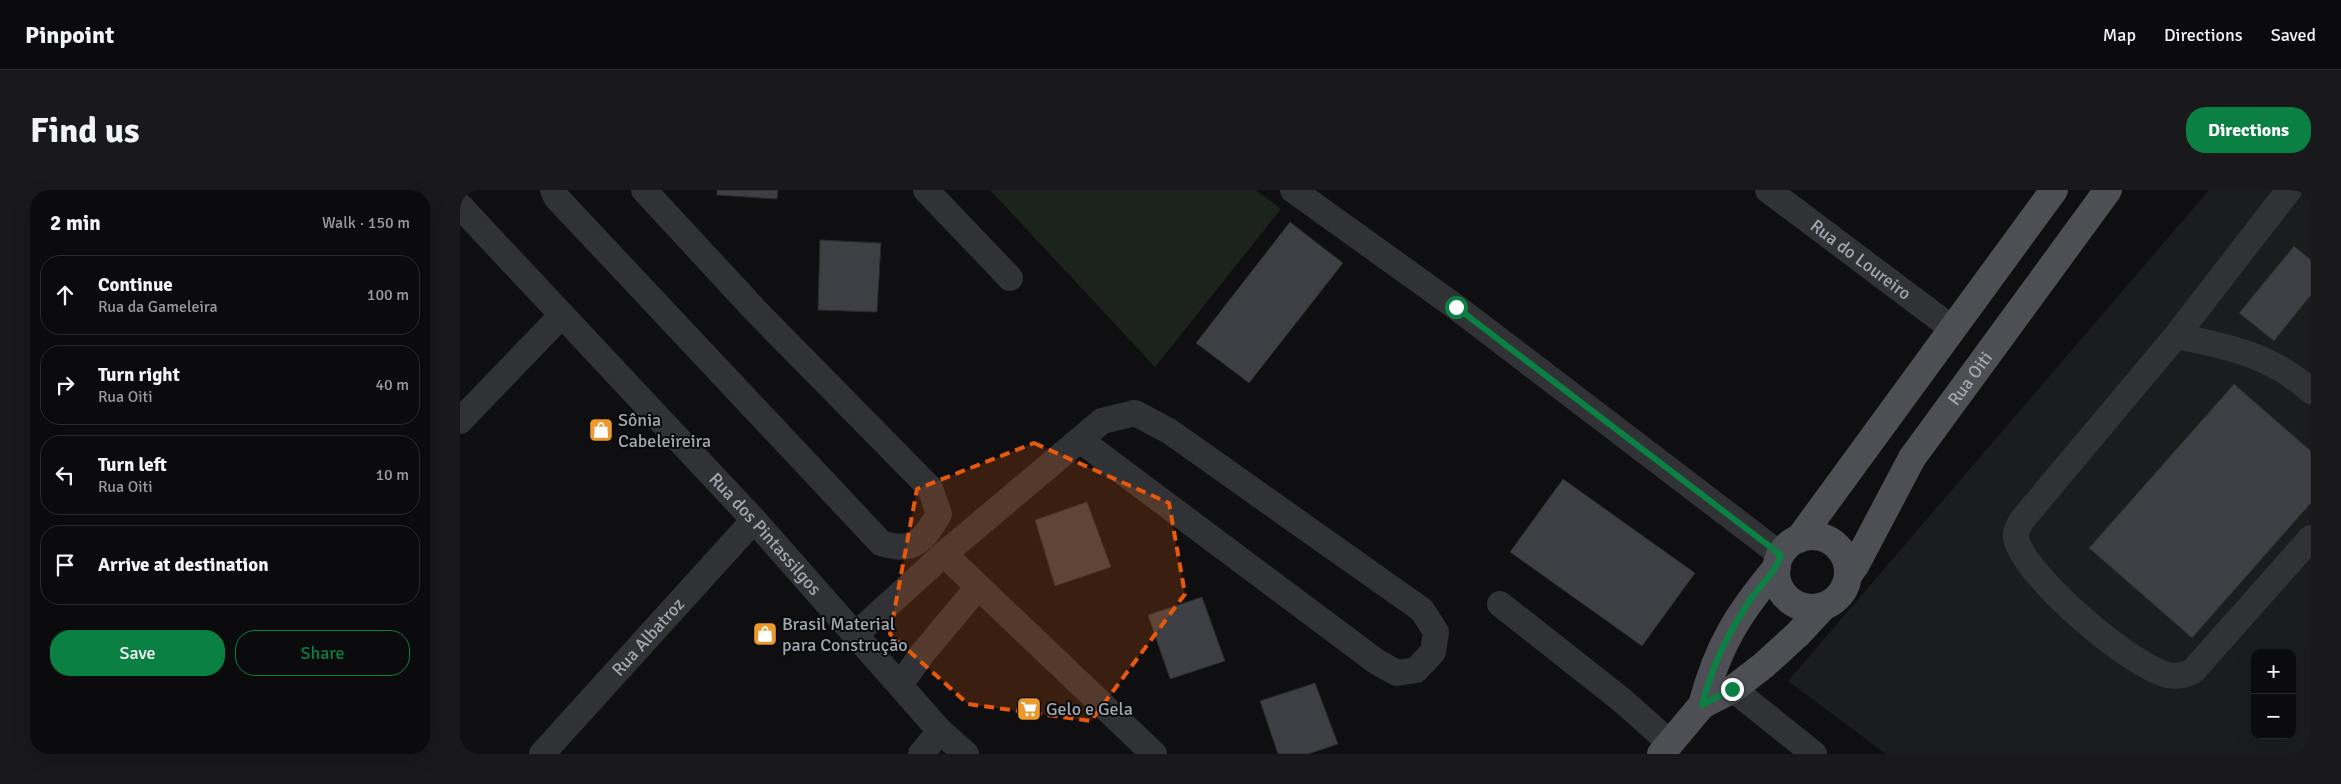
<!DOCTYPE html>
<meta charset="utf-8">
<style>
:root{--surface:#0b0b0d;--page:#19191b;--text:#f1f3f6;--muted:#9a9b9d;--line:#2b2b2e;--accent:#0b8043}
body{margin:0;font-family:Signika,sans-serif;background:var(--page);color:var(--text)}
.controls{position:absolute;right:15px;bottom:15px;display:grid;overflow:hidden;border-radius:10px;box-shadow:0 5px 20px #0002}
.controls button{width:45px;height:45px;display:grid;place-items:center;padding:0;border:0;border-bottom:1px solid var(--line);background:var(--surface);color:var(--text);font:25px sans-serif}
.stop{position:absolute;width:15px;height:15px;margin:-11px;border:4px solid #0b8043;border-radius:50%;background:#fff}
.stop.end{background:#0b8043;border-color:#fff;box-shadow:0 1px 5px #0008}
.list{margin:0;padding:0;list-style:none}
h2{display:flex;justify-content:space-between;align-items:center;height:65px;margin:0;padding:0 20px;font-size:21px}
h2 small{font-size:16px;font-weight:400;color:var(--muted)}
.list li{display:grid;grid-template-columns:32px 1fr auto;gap:15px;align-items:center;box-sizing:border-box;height:80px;margin:0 10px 10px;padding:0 10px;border:1px solid var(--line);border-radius:20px}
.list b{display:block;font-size:19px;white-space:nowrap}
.list p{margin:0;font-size:16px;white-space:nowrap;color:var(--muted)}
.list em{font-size:16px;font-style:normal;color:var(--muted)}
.actions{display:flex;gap:10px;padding:15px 20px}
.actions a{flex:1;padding:11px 0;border:1px solid var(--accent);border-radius:20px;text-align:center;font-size:18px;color:var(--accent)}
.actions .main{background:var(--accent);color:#fff}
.icon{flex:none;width:28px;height:28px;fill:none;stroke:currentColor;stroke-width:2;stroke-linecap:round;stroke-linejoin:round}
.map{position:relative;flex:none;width:1851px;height:564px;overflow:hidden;border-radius:20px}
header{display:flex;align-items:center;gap:30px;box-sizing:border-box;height:70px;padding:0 25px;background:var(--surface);border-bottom:1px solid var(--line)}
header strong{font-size:24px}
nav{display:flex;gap:28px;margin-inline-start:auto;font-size:18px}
.intro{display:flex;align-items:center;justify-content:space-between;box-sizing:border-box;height:120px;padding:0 30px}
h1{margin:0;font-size:35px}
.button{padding:12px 22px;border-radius:20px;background:var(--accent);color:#fff;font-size:18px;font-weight:700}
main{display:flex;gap:30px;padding:0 30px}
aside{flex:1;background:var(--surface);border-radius:20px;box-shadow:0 5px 20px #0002}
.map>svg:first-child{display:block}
.built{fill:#1b1c1d;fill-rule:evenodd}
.green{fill:#1c231c}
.building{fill:#3e3f44;stroke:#292a2c}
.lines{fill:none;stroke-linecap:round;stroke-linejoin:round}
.minor{stroke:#303235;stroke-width:26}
.major{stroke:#4d4f54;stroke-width:28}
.route{stroke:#0b8043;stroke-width:6}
.marked{fill:#e8590c;fill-opacity:0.2;stroke:#e8590c;stroke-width:4;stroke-dasharray:10 6;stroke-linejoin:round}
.labels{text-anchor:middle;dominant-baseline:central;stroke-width:4;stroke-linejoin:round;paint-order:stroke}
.street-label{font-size:18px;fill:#a1a7b1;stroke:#0a0a0b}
.poi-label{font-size:18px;fill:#a1a7b1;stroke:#0a0a0b;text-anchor:start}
</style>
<header>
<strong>Pinpoint</strong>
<nav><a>Map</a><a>Directions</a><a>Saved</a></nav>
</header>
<div class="intro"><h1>Find us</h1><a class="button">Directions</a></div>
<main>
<aside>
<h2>2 min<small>Walk · 150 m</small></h2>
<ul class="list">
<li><svg class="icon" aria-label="ahead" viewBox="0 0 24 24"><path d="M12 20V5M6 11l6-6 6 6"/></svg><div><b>Continue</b><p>Rua da Gameleira</p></div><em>100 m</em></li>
<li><svg class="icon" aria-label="right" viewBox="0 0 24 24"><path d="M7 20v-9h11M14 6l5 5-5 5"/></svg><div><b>Turn right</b><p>Rua Oiti</p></div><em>40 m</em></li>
<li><svg class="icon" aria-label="left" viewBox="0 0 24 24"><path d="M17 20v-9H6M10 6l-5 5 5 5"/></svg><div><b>Turn left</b><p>Rua Oiti</p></div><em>10 m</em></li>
<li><svg class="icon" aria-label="arrive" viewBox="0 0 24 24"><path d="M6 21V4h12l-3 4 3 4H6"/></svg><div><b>Arrive at destination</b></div></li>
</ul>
<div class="actions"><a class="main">Save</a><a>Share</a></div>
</aside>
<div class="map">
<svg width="1851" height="564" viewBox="0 0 1851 564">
<rect width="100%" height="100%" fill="#0f0f11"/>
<path class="built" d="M1749,0h102v564h-425l-98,-73zM1795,463h37v82h-37z"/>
<path class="green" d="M530,0h266l25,19 -126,158z"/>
<path class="building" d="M257,0h61l-1,9 -60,-4z
M830,32l53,41 -94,120 -53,-40z
M360,50l61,3 -4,69 -59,-2z
M1834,56l17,14v35l-37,46 -35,-28z
M1774,194l77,67v52l-119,135 -103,-90z
M1103,289l132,94 -53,73 -132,-94z
M627,312l24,65 -56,19 -20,-66z
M742,407l23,64 -55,18 -22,-64z
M855,493l23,61 -30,10h-30l-18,-53z"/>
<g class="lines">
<g class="minor">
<path d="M93,0l3,7 325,346c33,11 42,-2 58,-29l-9,-26 -175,-178 -111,-120"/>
<path d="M466,0l84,88"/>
<path d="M833,0l163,117 325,248"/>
<path id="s1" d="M1308,0l185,139"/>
<path d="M1829,0l-113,146 -154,184c-3,5 -7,11 -6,18 8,38 114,128 152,137 10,2 16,0 25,-4l118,-133"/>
<path id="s2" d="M0,16l294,314 186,211 26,23"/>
<path d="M1716,146c51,10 95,19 135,55"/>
<path d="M0,231l101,-105"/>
<path d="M484,364l210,200"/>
<path d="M1040,414l123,97 47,42"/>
<path d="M395,445l89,-81 158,-133 33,-8 34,18 253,179 14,22 -3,20 -17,18 -19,3 -20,-11 -297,-222"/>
<path d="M440,495l22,-31 56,-67"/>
<path d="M1273,499l81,65"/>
<path id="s3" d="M82,564l212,-234"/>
<path d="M461,564l19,-23"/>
</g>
<g class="major">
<circle cx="1352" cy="382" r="36"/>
<path d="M1339,349l255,-349"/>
<path id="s4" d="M1388,385l7,-9 57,-108 196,-268"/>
<path d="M1242,515c16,-60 36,-91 75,-138"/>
<path d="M1201,564l41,-49 31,-16 31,-24 34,-31 26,-28"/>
</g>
</g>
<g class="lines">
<path class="route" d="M996,117l325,248c-6,18 -20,29 -31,45 -24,37 -36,61 -48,105l30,-16"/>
</g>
<path class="marked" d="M574,253l135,60 16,91 -94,127 -123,-17 -78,-70 27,-145z"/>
<defs>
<symbol id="shop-square" viewBox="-11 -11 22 22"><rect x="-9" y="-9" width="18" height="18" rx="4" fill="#eb982d" stroke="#0a0a0b"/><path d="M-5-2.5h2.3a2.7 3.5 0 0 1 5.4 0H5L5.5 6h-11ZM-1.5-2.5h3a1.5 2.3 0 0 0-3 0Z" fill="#fff"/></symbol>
<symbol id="supermarket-square" viewBox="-11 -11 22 22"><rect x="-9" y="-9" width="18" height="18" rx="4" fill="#eb982d" stroke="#0a0a0b"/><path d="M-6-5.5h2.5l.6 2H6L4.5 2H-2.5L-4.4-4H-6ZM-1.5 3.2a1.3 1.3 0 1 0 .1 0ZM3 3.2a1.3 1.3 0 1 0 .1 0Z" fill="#fff"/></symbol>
</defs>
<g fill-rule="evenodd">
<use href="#shop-square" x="127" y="226" width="28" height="28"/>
<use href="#shop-square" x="291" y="430" width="28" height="28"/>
<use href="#supermarket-square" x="555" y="505" width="28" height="28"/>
</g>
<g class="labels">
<g class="street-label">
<text stroke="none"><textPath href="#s1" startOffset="116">Rua do Loureiro</textPath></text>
<text stroke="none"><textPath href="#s4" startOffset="232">Rua Oiti</textPath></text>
<text stroke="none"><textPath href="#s2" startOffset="448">Rua dos Pintassilgos</textPath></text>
<text stroke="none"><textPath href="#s3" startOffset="158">Rua Albatroz</textPath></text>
</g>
<g class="poi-label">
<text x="158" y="230">Sônia<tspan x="158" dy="21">Cabeleireira</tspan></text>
<text x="322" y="434">Brasil Material<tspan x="322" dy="21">para Construção</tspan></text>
<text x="586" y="519">Gelo e Gela</text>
</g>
</g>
</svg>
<div class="controls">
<button>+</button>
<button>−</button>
</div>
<div class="stop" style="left:996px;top:117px"></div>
<div class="stop end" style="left:1272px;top:499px"></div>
</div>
</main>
